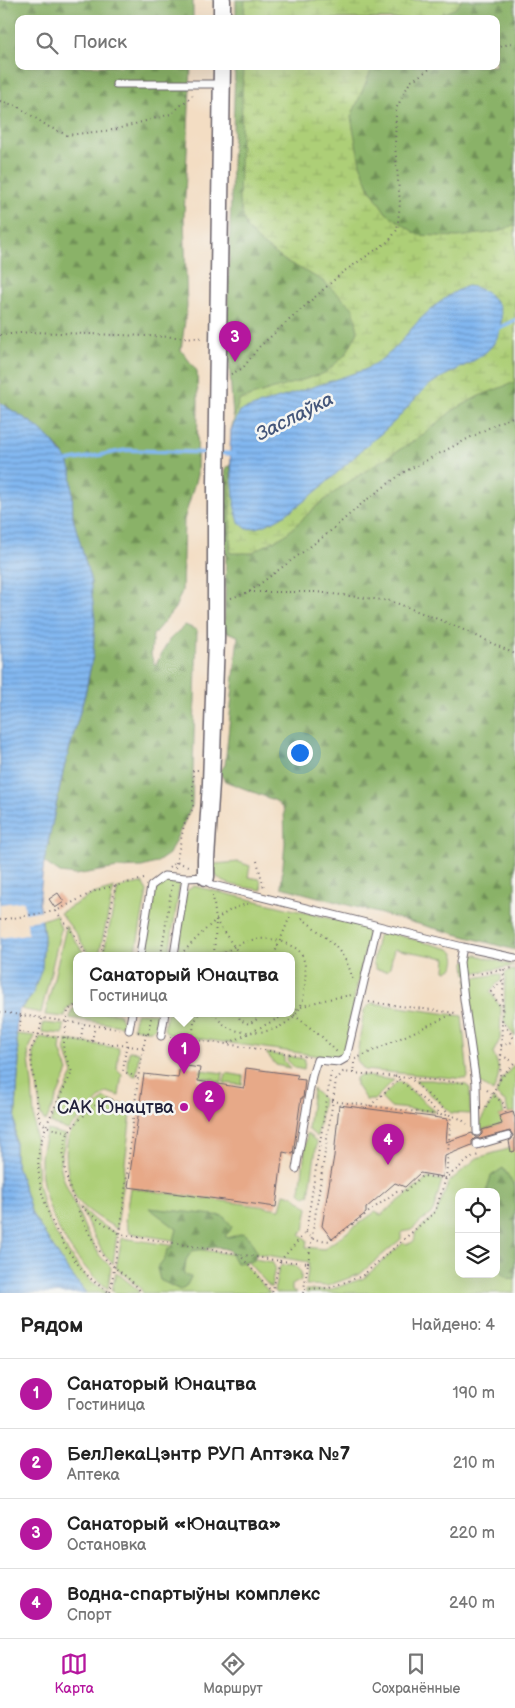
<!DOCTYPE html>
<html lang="ru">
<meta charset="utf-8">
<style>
:root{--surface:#fff;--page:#f6f6f6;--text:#222;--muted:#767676;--line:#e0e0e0;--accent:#b5179e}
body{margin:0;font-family:"Balsamiq Sans",sans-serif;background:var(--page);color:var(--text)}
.controls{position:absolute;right:15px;bottom:15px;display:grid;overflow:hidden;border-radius:10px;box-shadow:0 5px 20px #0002}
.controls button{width:45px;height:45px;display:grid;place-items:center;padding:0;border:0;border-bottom:1px solid var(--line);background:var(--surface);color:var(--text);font:25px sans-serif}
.you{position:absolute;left:299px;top:752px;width:18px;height:18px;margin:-12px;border:4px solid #fff;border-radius:50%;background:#1a73e8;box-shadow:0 0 0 8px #1a73e833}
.badge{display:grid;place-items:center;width:32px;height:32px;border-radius:50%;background:var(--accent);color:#fff;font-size:16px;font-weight:700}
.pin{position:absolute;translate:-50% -41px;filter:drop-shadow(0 1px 2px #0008)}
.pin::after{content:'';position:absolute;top:26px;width:18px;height:15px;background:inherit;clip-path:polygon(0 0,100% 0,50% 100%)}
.popup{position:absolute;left:73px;top:952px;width:222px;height:65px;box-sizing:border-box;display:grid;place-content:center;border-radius:10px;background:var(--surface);filter:drop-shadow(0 1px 4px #0005);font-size:16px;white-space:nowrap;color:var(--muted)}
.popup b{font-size:19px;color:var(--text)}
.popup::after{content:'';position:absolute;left:50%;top:100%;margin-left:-10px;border:10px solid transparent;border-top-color:var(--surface)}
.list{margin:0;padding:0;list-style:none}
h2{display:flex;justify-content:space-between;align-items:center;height:65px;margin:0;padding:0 20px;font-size:21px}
h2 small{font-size:16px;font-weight:400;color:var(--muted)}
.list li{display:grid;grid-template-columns:32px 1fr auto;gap:15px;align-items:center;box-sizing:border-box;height:70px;padding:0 20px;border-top:1px solid var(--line)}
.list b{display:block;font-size:19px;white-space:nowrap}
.list p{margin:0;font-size:16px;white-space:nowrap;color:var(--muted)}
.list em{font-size:16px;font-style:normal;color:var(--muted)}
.icon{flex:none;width:28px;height:28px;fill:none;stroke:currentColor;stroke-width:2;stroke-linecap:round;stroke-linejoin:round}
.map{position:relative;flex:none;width:515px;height:1293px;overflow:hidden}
.search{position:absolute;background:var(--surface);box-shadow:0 5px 20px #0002;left:15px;right:15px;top:15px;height:55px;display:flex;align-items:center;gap:12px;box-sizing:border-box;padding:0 18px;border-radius:10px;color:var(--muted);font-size:19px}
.sheet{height:345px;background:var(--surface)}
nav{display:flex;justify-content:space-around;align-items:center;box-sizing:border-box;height:70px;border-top:1px solid var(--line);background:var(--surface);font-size:14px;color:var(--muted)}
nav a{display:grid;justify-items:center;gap:2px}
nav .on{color:var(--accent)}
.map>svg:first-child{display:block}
.green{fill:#adcf77;stroke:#687859;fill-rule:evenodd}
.forest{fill:url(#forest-firs);stroke:#566a52}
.wetland{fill:url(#wetland-marsh);stroke:#687859}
.water{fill:url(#water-rules);stroke:#526c96}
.pier{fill:#f3ddc3}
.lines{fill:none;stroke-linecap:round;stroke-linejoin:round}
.stream{stroke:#82b7f0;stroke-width:4}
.building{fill:#e7a988}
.service-casing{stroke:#6b636b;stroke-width:9}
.tertiary-casing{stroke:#6b636b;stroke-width:19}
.path{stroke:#6b636b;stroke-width:2;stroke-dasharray:1 4;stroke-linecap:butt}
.service{stroke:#fff;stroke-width:7}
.tertiary{stroke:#fff;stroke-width:16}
.poi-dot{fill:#b5179e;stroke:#f6f6f2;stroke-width:2}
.labels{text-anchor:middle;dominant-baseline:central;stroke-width:5;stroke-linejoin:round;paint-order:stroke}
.poi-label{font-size:18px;fill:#22223b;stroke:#f6f6f2;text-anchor:end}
.water-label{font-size:19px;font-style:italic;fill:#44567a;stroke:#f6f6f2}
</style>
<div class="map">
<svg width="515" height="1293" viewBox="0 0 515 1293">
<defs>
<pattern id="forest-firs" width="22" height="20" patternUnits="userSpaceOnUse" patternTransform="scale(1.25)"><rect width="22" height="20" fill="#8ab268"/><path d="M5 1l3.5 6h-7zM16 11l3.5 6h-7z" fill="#709057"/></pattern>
<pattern id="wetland-marsh" width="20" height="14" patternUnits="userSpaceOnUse" patternTransform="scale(1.25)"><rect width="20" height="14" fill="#adcf77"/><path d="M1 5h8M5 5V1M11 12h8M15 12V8" fill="none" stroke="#95b168"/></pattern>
<pattern id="water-rules" width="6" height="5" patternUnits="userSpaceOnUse" patternTransform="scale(1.25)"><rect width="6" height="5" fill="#82b7f0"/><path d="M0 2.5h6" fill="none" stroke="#6a94c4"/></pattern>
</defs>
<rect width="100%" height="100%" fill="#f6f6f2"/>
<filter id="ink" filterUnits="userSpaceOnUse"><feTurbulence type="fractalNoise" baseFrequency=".02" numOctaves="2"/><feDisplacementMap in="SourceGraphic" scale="10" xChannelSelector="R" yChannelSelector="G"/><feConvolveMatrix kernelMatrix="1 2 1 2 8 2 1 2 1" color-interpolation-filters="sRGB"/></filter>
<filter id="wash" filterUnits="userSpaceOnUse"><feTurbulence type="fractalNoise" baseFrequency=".0096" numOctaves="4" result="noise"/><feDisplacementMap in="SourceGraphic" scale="20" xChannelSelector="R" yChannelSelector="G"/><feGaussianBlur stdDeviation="1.12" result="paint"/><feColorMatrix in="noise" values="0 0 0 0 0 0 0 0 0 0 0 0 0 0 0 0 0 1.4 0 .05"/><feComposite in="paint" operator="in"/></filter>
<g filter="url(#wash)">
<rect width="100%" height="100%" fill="#f3ddc3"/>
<path class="green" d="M239,862l11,4 -2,11 12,2 2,11c-14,-3 -55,-4 -47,-26z
M172,881l8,2 -11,72h-25l10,-63c5,-7 9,-9 18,-11z
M140,883l3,1 4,7 -12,64h-32l15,-67z
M194,886l168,40 4,4 2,7 -13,58 -10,56 -4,5 -7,2 -166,-24 -4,-5 3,-16h125v-58h-115l8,-63z
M114,888l-15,67h-10l-12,-20 -17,-22 33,-19z
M56,915l5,14 -20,84 -20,-4 11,-13 12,-60 -2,-16z
M65,925l20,30h-9v48l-10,6 -1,8 -20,-2 20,-83z
M385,932l65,17c6,5 7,10 4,18l-7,4 -2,-1 1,-12 -52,-9 -4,18 -3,4 -11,-2 -3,-7 5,-26z
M473,955h4l38,11 -49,8 -1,-12z
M515,970v67l-11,-16 1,-47 3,-3z
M499,974l2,1v5l-11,11 11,17 -1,31 -7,14c8,16 7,23 0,39l-13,-9 -13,-104z
M372,1003l90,13 6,61 -2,2 -102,-9 -7,-10v-4l7,-46z
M76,1007v6h42l6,11 -2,2 -52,-8 2,-8z
M136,1013h24c-3,21 -8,18 -27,15z
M43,1023l21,2 -1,9 -21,-2z
M16,1034l19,2 -7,15 4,33 6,99 6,25 10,23 17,25 17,23 20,14h-22l-19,-24 -35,-55 -17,-55v-34l4,-65z
M40,1037l21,3 -1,10 8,21 -22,51 -5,-6 -8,-64z
M66,1040l53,8 -2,21 5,5 -3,22 -12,-4 -4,3 -35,35 -18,-7 23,-49 -8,-25z
M129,1051l10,1 -3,24c-13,-2 -8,-16 -7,-25z
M266,1053l18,3v5l6,7 -14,-3z
M288,1056l17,3 -1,11 -9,-2 -8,-8z
M515,1064v53l-2,-5 -5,1 -2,-10 -10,-8 6,-16z
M201,1070l22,3 -1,9 -8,-1v-2l-14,-2z
M226,1073l17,3 -1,9 -18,-2z
M360,1075l33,5h1l-20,20h-8l-10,-15v-7z
M415,1080h17l34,5 4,3v26l-19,-1z
M397,1082h4l35,30 -46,-5 -9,-9z
M313,1089l10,10 -6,38 -9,-8z
M104,1098l14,6 14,1 -15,124c-13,-8 -27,-16 -38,-27 -11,-12 -18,-56 -8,-70 10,-12 22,-23 33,-34z
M493,1099l9,7 2,8 -5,2 3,8 -21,6 -1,-8z
M47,1130l19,5 -6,28 3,14 24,56 13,23 11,11 -3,22c-37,-29 -68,-81 -67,-129 0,-10 4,-21 6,-30z
M307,1133l10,9 -8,53 -4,2 -5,-5z
M515,1147v146h-209v-3h23l35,-12 39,-35c8,2 13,-1 12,-10l21,-19 13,-32 28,-24zM459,1192h37v82h-37z
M428,1178l14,2 -9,32 -22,18 -8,2 -2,2v5l-41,35 -33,12 -21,-1 3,-23 -180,-29 -4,-13 5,-32 150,21 4,-15 10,2 14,12 -4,22 -4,4 7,6 -1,7 18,2 51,-37 6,3z
M79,1206l15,14 23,14 -4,30 -9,-9z
M122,1238l115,17 33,38h-127l-3,-5 -24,-20z
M243,1257l29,5 3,5 -4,21z
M282,1265l13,1 6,6v8l-9,5v5l5,3h-21l-2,-2 5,-23z
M116,1272l21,17 2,4h-23l-4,-2z"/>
<path class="forest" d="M0,0h193v19h-174v47h172l-7,151 3,89 -6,44 16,21 1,29 -1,75 -13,45 -2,71 -7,17 -22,27 -2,20 4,11 14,-26 16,-15 12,5 -5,176 -23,48 -13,9 -14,4 -24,1 -43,7 -15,-2 -16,-11 20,-94 21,-74 8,-39 -14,-113 -6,-24 -9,-64 -14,-15 -19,-17 -31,-19z
M236,0h279v950l-234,-63 4,-44 -1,-33 -8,-9 -51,-20 -6,-9 6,-7 13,-129 -14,-5 2,-76 -4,-46 4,-42 5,-1 162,-116 -153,61 -7,6 -6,-88 8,-263h261v-47h-260z
M503,1168l12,18v93l-8,-1 -11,-13v-73h-10l5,-16z
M149,1208l74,8 9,10 -2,5 -5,5 3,2 15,-5 8,7 6,13 -4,8 -17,2 -7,-13 -11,-3 -26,4 -6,9 -2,15 7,2 -4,8 -7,5 -20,-10 -3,-12 8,-10 2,-8 5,-2 5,-19z"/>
<path class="wetland" d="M245,0h217l-6,8 -26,11h-186z
M243,66h130l-22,51 9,47 10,25 16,24 32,22 40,2 43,-6 14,-7v158l-36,14 -27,15 -28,23 -80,51 -27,21 -32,29 -34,18h-21l1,-123 8,-30 86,-27 21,-19 12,-23 -5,-23 -30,-27 -39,-21 -22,-16 -16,-17 -7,-26z"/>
<path class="water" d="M467,286c13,1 24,8 31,19 3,5 4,12 3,18 -3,38 -50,44 -74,64 -12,10 -21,23 -31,33 -10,10 -22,19 -32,28 -27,24 -80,80 -117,81l-8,-7 -4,-13 -5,-59 1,-20 9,-19 124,-41c10,-6 21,-12 29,-20 8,-7 13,-16 21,-24 12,-14 35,-33 53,-40z
M0,403l31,19 19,17 18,22 3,9 1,14 1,34 17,60 5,42 -2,35 -8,39 -21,74 -20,94 -5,39 5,35 -2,32 -10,28 -14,15 -1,4 -1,19 3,26 -4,65v34l17,55 35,55 19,24h-86z"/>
<path class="pier" d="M24,901l1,12 18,-3 1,9 -17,3 1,12 -28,4v-34z"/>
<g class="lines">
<path class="stream" d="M497,329l18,-9
M220,453l15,1
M68,461l59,-11 86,3"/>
</g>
<g id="blocks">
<path class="building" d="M58,893l6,9 -9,6 -6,-9z
M180,1065l20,3 -2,13 46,7 2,-20 52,7 -2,4 9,1 -2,18h-2l-8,56 -10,-2 -7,55 -148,-20 16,-113 34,4z
M339,1105l109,14 -2,23 26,-9 3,4h4l3,-3v-4l20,-6 -3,-8 14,-4 2,6v33l-4,1 -2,-11 3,-2 1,-4 -3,-4 -30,8 -5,-1 -3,3v4l-27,11 -2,21 -23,-4 -15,14 -10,-4 -29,25v5l-34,26 -10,-13 12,-70z"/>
</g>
</g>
<g filter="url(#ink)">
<use href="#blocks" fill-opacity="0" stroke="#6b636b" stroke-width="1"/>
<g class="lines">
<defs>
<path id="service" d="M116,84h105
M463,947l-3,15 4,37 12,84 1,49
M140,955l11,-69 13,-10 22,2
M174,955l12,-77 20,-1 2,5 5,3 250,62 52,11
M129,1030l3,-17
M161,1036l4,-23
M477,1143v2l31,-9
M296,1169l16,-93 5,-16 22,2 7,-4 31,-132"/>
<path id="tertiary" d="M222,19v-19
M206,877v-18l5,-76 5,-144v-155l6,-418"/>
</defs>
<use href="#service" class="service-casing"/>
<use href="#tertiary" class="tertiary-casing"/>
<path class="path" d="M496,48l19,-6
M0,101l17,5 32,21 18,8 46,-5 58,-16 23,-20
M0,335l31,-3 174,6
M231,374l12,-6 16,-21 84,-75 46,-31 8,-11 3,-27 -5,-58 1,-36 14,-27 24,-16
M249,592h67l75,9 62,24 62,29
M231,598l18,-6 78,-58 38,-33 39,-29 96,-50 15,-6
M257,861l7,27
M169,867l7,-5 12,4
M175,868l9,-43 9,-17v-38h6
M213,895l3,26 24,34
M56,911l19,25 12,19
M302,918c23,19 46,33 51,64
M0,920l56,-9 41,-21 47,-11
M184,951c18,-17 38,-43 64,-47
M101,955l15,-70
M161,955l11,-70
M214,955l2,-34
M274,955l17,-41
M471,975l42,-7
M369,1002l87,11
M502,1009l-11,-17 12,-12
M292,1011c18,-9 40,-13 60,-16
M0,1012l119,17
M213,1013c12,16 23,20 43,19 19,0 39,-10 46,-29 2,-6 2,-13 3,-19 1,-10 1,-22 -4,-30 -2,-5 -7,-7 -12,-9 -23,-12 -48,-6 -67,10
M238,1013l2,7 9,4 8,-5 1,-6
M294,1015l28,22 15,15
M21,1016l-2,16 125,16
M42,1019l-3,15 -9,17 9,67c5,11 18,11 30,14
M502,1020l13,20
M138,1032l13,2
M146,1034l-8,44 -18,156 160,27 -8,32
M148,1034l4,-21
M170,1037l56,7 83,13
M81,1039l2,-15
M192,1039l2,-16 5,-10
M127,1040l-4,31 15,7
M92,1041l3,-15
M229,1043l58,-29
M501,1046l14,-5
M501,1055l13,7
M355,1059l100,-46
M354,1063l-1,10 113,10
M395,1076l46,39h7
M409,1077l41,38 11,4 6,5
M500,1079l15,-17
M487,1090l17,14 2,10
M332,1101l109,14
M136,1104l-19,-2 -13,-5c-9,9 -29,25 -35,35 -19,28 16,99 34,124 10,13 32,24 38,37
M370,1106l29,-27
M486,1107l14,-28 4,-110
M74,1200l16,14 30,20 -10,59c-7,-5 -15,-10 -21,-16 -30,-31 -58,-87 -49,-131 6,-26 21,-50 32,-74l-9,-22 5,-40 8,-5
M306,1232l6,7 18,2 67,-50 7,1 18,-16 24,2 5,-63
M239,1254l33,38
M280,1261l26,-29 25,-160
M280,1261l28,2 -4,26
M308,1263l28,-183 7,-8 10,1
M303,1293l1,-4 25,-1 33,-12 73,-64 11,-34 26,-21 7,-2"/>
<use href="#service" class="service"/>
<use href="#tertiary" class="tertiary"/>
</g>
</g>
<circle class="poi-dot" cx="184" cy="1107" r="5"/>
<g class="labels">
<g class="poi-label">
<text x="174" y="1107">САК Юнацтва</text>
</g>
<g class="water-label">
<text transform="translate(295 417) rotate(-27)">Заслаўка</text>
</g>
</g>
</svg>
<div class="controls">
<button><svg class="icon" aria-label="locate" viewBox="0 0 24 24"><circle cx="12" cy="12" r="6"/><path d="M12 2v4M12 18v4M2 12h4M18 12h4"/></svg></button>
<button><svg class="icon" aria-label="layers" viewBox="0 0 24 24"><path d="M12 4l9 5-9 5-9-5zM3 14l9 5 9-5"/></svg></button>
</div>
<div class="you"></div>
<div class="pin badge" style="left:184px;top:1074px">1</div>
<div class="popup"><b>Санаторый Юнацтва</b>Гостиница</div>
<div class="pin badge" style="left:209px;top:1122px">2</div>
<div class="pin badge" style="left:235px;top:362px">3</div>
<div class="pin badge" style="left:388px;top:1165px">4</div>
<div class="search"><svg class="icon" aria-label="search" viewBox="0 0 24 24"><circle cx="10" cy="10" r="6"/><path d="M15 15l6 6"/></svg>Поиск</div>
</div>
<section class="sheet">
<h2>Рядом<small>Найдено: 4</small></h2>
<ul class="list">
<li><span class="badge">1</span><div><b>Санаторый Юнацтва</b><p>Гостиница</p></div><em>190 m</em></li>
<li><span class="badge">2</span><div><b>БелЛекаЦэнтр РУП Аптэка №7</b><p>Аптека</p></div><em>210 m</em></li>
<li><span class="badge">3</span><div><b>Санаторый «Юнацтва»</b><p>Остановка</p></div><em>220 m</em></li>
<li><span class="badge">4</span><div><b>Водна-спартыўны комплекс</b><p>Спорт</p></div><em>240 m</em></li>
</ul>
</section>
<nav>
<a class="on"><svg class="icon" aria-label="map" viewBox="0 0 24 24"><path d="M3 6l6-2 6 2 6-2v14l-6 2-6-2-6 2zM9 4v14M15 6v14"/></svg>Карта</a>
<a><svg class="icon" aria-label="directions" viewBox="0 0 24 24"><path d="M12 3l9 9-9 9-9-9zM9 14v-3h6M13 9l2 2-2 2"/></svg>Маршрут</a>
<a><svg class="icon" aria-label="saved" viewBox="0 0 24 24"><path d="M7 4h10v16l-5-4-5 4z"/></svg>Сохранённые</a>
</nav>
